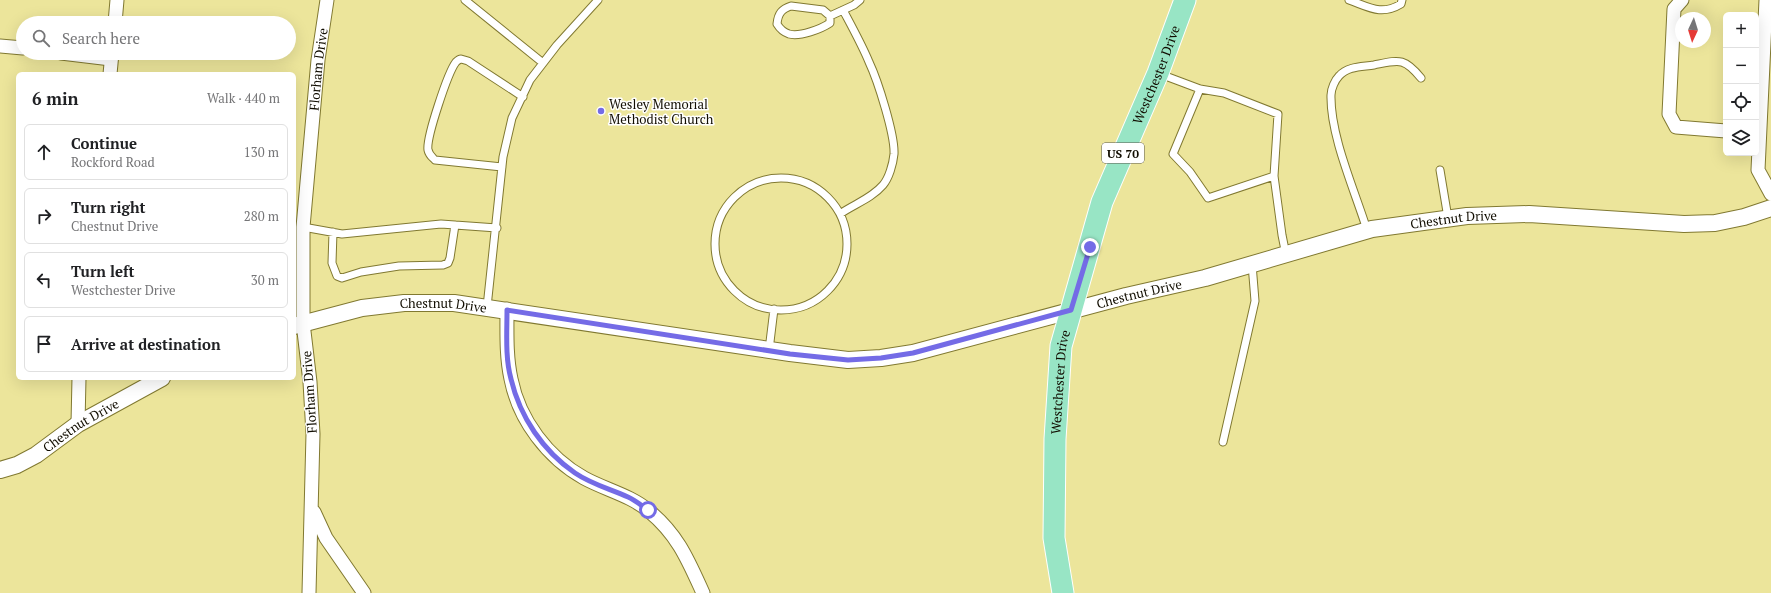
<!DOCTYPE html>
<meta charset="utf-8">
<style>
:root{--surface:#fff;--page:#f6f6f6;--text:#202124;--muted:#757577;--line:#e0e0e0}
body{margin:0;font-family:"PT Serif",serif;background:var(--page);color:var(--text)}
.controls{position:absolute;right:12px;top:12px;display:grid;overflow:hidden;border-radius:6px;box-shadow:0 4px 16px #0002}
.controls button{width:36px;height:36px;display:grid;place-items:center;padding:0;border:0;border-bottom:1px solid var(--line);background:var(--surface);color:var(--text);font:20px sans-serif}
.compass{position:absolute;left:1675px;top:12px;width:36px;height:36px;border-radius:50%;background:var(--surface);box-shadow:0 4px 16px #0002;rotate:184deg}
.stop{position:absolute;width:12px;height:12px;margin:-9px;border:3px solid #746be6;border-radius:50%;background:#fff}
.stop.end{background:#746be6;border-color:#fff;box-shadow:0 1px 4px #0008}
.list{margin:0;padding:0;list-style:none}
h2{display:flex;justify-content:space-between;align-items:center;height:52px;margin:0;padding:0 16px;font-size:17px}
h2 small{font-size:13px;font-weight:400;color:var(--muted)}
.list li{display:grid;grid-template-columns:26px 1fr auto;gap:12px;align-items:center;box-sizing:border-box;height:56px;margin:0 8px 8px;padding:0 8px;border:1px solid var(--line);border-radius:6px}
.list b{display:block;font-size:15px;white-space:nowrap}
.list p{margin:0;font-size:13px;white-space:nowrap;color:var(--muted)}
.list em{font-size:13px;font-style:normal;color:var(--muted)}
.icon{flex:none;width:22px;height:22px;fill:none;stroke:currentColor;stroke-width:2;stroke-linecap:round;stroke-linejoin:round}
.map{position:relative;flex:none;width:1771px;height:593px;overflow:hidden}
.search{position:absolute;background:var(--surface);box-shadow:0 4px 16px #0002;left:16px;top:16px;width:280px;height:44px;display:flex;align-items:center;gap:10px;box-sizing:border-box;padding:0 14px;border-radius:22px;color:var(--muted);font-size:15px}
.panel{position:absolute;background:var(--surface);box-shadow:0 4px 16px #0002;left:16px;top:72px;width:280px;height:308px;border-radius:6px}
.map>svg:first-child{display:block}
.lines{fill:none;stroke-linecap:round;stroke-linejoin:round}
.service-casing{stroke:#817931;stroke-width:9}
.minor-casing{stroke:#817931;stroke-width:15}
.tertiary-casing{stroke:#817931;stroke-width:18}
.primary-casing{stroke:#fff;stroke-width:23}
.service{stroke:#fff;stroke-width:7}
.minor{stroke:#fff;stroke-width:13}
.tertiary{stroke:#fff;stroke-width:16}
.primary{stroke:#98e5c5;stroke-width:21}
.route{stroke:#746be6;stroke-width:5}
.poi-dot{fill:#746be6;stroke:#fff;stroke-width:1.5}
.labels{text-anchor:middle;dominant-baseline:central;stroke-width:3;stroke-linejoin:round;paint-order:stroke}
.shield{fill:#fff;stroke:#58564c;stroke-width:1}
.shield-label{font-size:12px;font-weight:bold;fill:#110d00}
.street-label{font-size:13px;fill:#110d00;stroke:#fff}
.poi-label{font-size:13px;fill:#110d00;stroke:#fff;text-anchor:start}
</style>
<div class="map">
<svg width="1771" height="593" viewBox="0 0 1771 593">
<rect width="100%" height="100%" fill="#ece59b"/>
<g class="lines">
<defs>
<path id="service" d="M465,0l78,63
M1349,0c20,7 32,16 52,4l1,-4
M791,6l32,4 7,6v7c-9,6 -30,14 -41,11 -6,-2 -9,-5 -12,-10 1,-11 5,-15 14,-18z
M830,16l24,-11 6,-5
M1160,74l40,15 24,4 54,21 -4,62 8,59 4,20
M1200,89l-27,65 17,18 18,26 66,-22
M502,167l-67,-7c-3,-3 -6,-5 -7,-10 -2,-12 20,-78 28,-88 1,-1 4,-3 5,-3l7,2 55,36
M1440,170l8,48
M715 244a66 66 0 1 1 132 0a66 66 0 1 1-132 0Z
M840,214c14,-10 31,-15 43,-29 6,-7 10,-21 11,-31 1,-19 -16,-73 -25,-92 -7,-17 -17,-35 -26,-52
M303,227l39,7 99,-10 56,4
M1367,230c-12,-39 -37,-94 -36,-135 0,-6 4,-15 8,-19 9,-10 23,-9 35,-11 25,-5 30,-8 47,13
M333,232l-1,31 5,13 5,2 19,-6 38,-6 44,-1 5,-2 2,-5 5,-33
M487,307l16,-150 9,-39 18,-38 27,-35 41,-45
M769,350l5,-41
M1223,442l32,-141 -3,-37"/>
<g id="minor">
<path d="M1682,0l-8,9 -5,105 7,13 50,4"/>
<path d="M1766,0l-8,170 13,24"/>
<path d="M115,23l2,-23"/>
<path d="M0,46l23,2"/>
<path d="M61,53l50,6"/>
<path d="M110,74l2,-21"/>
<path d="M507,309c0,24 -1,47 4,70 8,41 37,79 73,99 22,12 46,17 65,33 29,24 39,49 54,82"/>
<path d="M78,424l1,-46"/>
<path d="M314,512l12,26 38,55"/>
<path id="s1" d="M309,593l4,-159 -3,-52 -7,-59v-96l15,-167 9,-60"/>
</g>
<g id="tertiary">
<path id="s2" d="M294,326l68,-18 42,-5h50l336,50 58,7 33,-2 32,-5 213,-57 79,-18 167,-49 95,-13 62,-2 155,10 31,-1 29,-6 27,-9"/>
<path id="s3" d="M0,470l17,-5 19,-10 42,-31 84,-46"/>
</g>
<g id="primary">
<path id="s4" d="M1063,593l-9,-55 1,-99 6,-93 41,-144 56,-129 27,-73"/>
</g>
</defs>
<use href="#service" class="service-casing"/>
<use href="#minor" class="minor-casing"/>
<use href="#tertiary" class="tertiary-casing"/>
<use href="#primary" class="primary-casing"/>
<use href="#service" class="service"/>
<use href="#minor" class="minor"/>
<use href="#tertiary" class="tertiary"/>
<use href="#primary" class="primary"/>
</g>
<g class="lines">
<path class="route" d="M648,510c-6,-4 -13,-10 -20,-13 -18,-8 -37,-13 -53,-24 -32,-22 -55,-56 -64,-94 -6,-22 -4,-46 -4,-69l283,44 58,6 33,-2 32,-5 158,-43 19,-63"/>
</g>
<circle class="poi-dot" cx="601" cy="111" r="4"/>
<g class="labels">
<rect class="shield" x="1102" y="143" width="42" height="20" rx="3"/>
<g class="shield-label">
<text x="1123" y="153">US 70</text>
</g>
<g class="street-label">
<text stroke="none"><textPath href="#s1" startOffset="525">Florham Drive</textPath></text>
<text stroke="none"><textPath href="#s4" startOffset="536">Westchester Drive</textPath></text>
<text stroke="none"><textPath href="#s2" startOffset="1184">Chestnut Drive</textPath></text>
<text stroke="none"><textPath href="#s2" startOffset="860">Chestnut Drive</textPath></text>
<text stroke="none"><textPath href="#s2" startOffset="152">Chestnut Drive</textPath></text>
<text stroke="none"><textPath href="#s4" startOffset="212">Westchester Drive</textPath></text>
<text transform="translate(309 392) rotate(-94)">Florham Drive</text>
<text stroke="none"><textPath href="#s3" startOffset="93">Chestnut Drive</textPath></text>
</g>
<g class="poi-label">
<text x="609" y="104">Wesley Memorial<tspan x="609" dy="15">Methodist Church</tspan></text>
</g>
</g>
</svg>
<div class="controls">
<button>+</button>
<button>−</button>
<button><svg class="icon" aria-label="locate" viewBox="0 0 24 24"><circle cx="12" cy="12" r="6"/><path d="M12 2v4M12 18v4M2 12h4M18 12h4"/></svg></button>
<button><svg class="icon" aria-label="layers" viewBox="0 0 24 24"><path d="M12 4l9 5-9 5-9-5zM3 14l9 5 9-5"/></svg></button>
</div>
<svg class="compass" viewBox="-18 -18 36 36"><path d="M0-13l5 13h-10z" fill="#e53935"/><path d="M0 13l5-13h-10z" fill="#757577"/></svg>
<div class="stop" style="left:648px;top:510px"></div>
<div class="stop end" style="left:1090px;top:247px"></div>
<div class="search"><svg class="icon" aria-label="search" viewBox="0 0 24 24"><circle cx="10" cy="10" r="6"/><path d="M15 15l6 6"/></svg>Search here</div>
<section class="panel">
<h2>6 min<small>Walk · 440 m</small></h2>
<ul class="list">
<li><svg class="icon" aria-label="ahead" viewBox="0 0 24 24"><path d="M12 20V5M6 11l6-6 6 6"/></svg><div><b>Continue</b><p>Rockford Road</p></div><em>130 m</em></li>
<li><svg class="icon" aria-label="right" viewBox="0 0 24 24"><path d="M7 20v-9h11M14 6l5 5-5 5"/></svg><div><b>Turn right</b><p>Chestnut Drive</p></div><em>280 m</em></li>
<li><svg class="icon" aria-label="left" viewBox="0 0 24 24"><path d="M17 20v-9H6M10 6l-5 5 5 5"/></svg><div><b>Turn left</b><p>Westchester Drive</p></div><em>30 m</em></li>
<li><svg class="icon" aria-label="arrive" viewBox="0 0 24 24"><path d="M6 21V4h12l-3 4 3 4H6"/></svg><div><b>Arrive at destination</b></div></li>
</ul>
</section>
</div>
